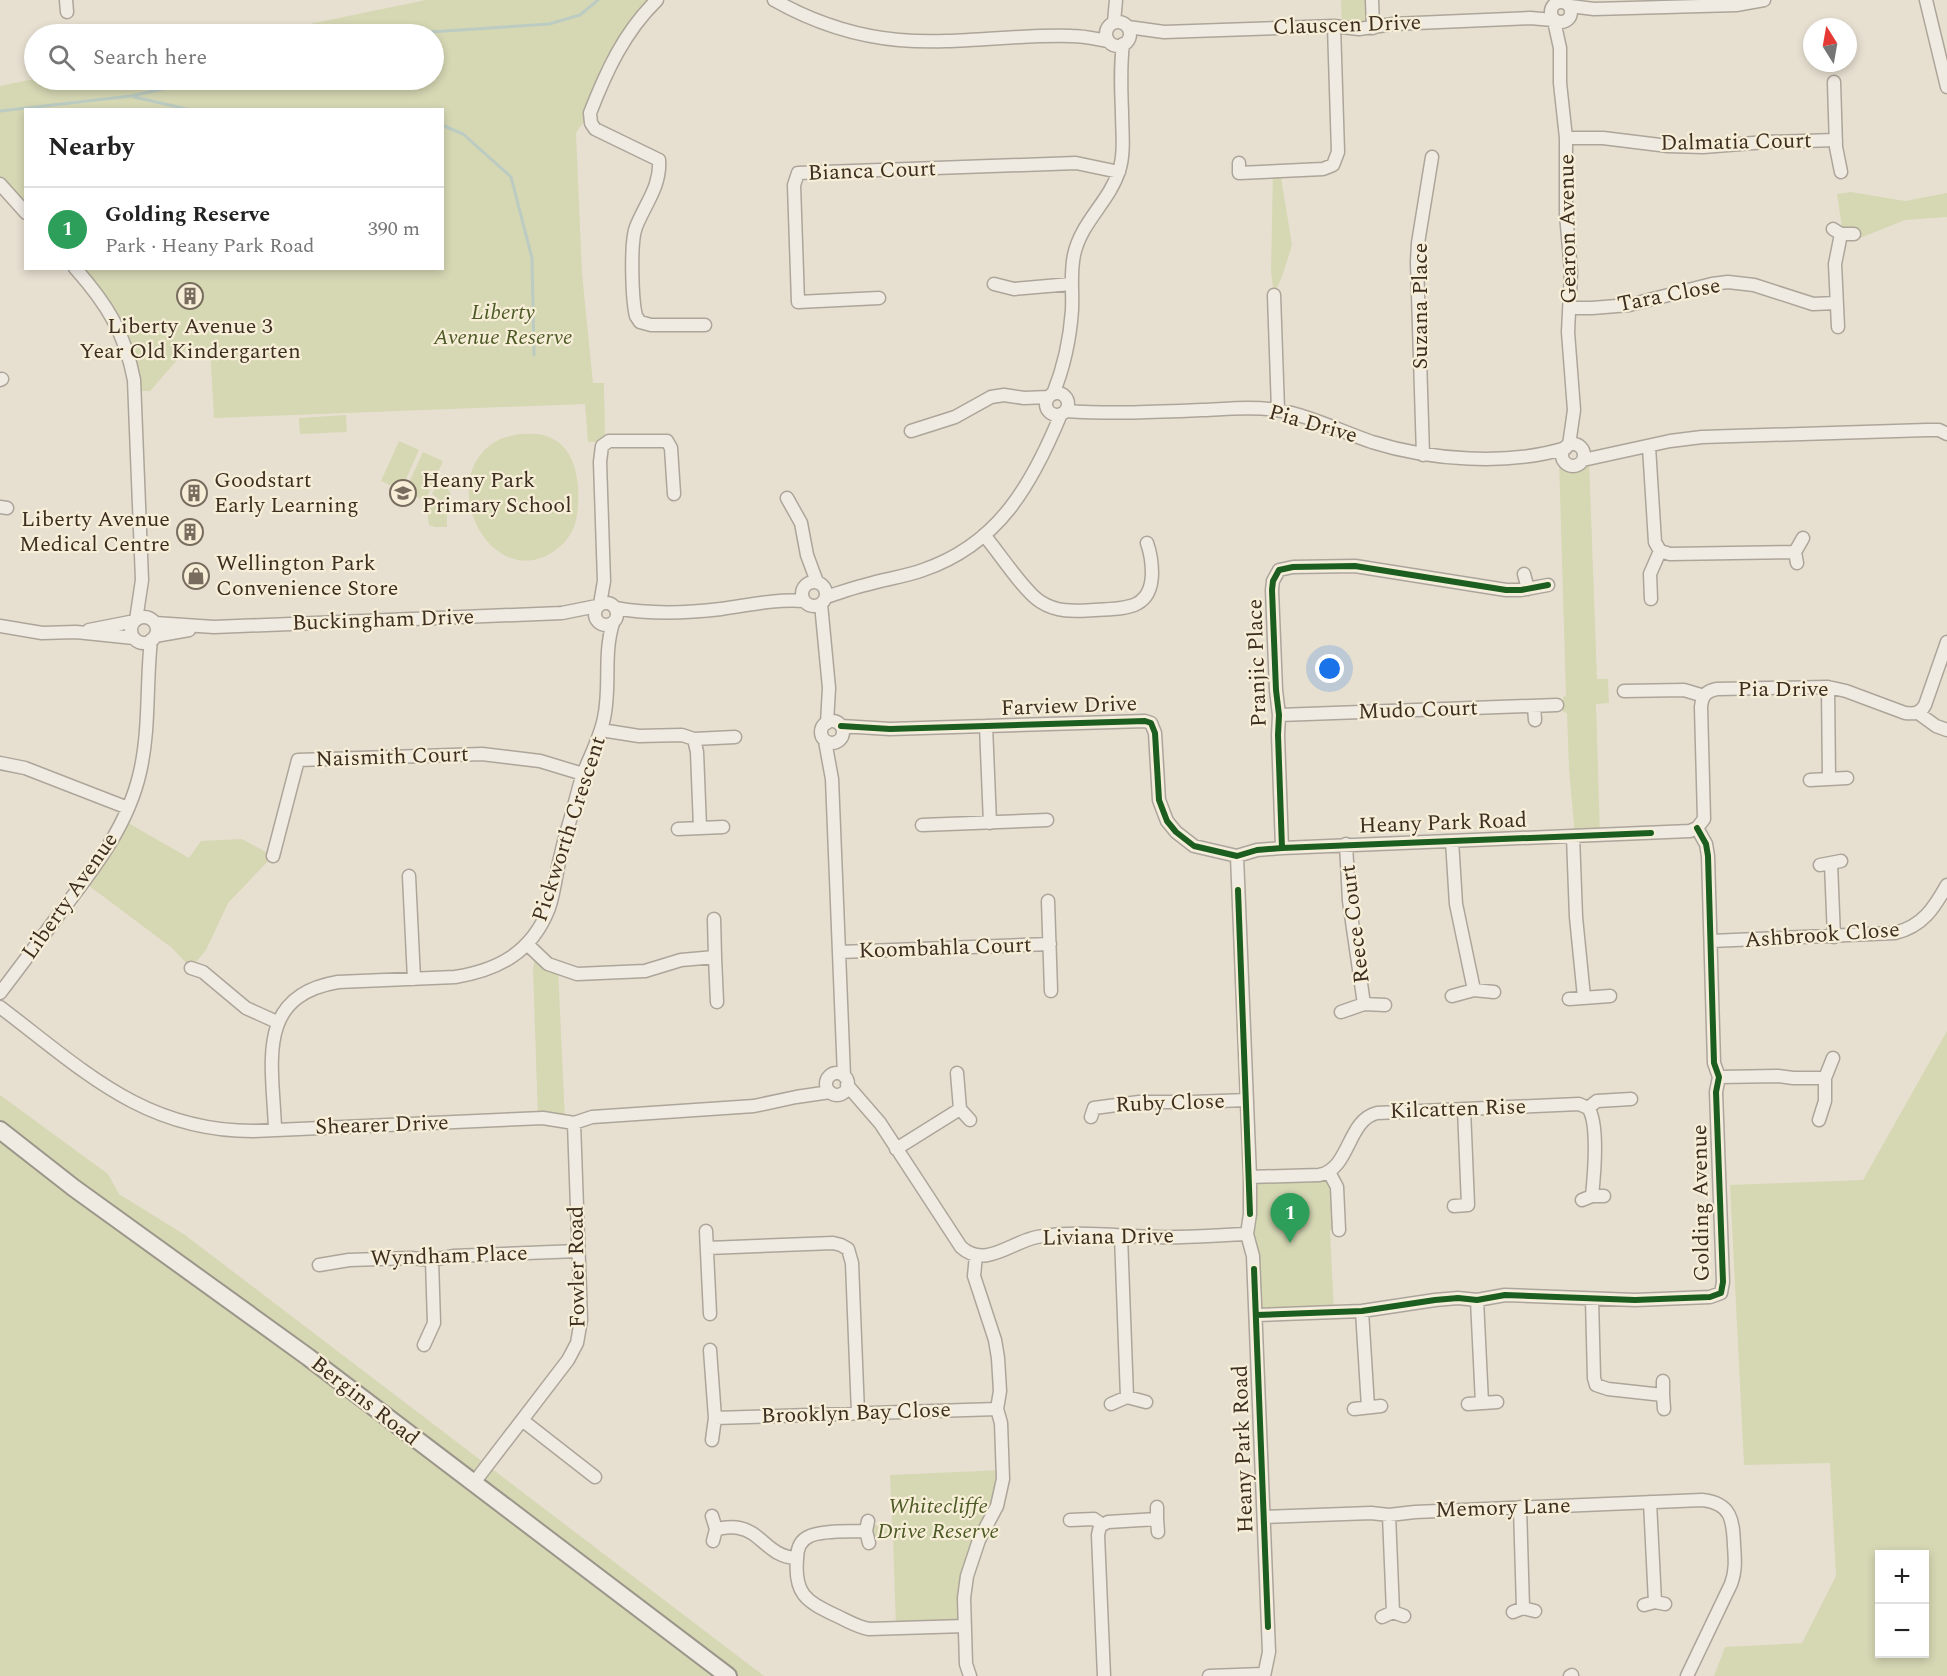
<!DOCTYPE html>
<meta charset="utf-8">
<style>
:root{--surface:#fff;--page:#f2f2f2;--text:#222;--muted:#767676;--line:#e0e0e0;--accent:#786c5e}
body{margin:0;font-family:Spectral,serif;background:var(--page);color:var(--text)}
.controls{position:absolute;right:18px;bottom:18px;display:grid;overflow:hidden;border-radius:0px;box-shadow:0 3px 9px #0003}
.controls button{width:54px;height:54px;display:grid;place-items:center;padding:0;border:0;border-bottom:2px solid var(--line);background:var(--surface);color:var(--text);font:30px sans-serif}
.compass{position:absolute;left:1803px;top:18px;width:54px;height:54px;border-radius:50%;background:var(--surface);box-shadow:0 3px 9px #0003;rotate:349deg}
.you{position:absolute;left:1330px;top:669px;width:21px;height:21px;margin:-15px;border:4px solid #fff;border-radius:50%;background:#1a73e8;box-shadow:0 0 0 9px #1a73e833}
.badge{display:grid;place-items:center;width:39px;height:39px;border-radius:50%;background:var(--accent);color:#fff;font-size:20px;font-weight:700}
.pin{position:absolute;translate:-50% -50px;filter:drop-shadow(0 2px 3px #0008)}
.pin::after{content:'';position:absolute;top:32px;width:21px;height:18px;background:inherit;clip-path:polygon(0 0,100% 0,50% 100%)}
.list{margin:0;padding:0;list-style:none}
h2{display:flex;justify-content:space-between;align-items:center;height:78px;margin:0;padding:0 24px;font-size:26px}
h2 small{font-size:20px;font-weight:400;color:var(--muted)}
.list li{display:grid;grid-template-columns:39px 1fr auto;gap:18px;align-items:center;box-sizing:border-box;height:84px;padding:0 24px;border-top:2px solid var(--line)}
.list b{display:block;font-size:22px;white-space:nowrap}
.list p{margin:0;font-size:20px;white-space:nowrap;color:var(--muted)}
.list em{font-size:20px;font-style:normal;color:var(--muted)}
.icon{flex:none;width:33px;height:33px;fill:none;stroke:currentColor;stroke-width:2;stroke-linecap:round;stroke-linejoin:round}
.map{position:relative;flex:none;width:1947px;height:1676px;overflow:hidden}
.search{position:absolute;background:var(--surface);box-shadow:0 3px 9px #0003;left:24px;top:24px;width:420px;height:66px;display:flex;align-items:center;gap:15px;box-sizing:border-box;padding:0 21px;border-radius:33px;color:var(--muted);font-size:22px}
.panel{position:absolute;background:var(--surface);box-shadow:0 3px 9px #0003;left:24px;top:108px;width:420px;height:162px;border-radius:0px}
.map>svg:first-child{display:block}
.green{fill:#d6d7b3;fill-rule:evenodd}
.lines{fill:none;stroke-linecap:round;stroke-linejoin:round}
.stream{stroke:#bcccc2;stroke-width:3}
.minor-casing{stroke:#ada599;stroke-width:15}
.secondary-casing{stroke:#9c958a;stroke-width:20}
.minor{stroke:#efebe3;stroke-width:12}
.secondary{stroke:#efebe3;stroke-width:16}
.cycleway-casing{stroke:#f7eed8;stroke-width:10}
.cycleway{stroke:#1b5e20;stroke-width:6}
.labels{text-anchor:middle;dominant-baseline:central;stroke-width:4.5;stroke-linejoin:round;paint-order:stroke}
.street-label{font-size:22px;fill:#3d2e20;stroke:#f7eed8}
.park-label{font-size:22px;font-style:italic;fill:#4d5a26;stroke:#f7eed8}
.poi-label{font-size:22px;fill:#3d2e20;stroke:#f7eed8;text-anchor:start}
</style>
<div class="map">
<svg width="1947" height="1676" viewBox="0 0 1947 1676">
<rect width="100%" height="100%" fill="#e7e0d1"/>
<path class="green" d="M426,0h231l-15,16 -52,97 -14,20 6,140 11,110h11l1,59h-17l-3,-38 -371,14 -4,-70 -24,2 -36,41h-15l-8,-42 -52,-80 367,-1v-158h-416l-1,103 -25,-29v-98l34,-7 400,1v-46h-173z
M1341,0h31l1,28 -31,-1z
M1273,171h7l12,74 -9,29 -9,21 -3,-24z
M1851,192l54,9 42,-8v24l-42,3 -45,18 -6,-4h-11l-6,-40z
M346,415l1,17 -47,2 -1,-16z
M519,434c9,0 19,-1 27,2 32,10 35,51 31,79 -2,16 -11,28 -24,37 -62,40 -118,-69 -60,-109 7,-5 17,-7 26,-9z
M399,441l20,9 -18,40 -20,-9z
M423,452l20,9 -18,40 -20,-10z
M1589,459l8,220h11l1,24 -13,1 4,131 -25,1 -6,-67 -2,-56 -4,-1v-15l3,-1 -7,-236 15,6z
M443,481l8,13 -4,5v28h-12l-6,-2 -2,-14 12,-12 -7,-5 6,-12z
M123,820l66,38 12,-17 41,-2 31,17 -45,47 -22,47 -15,18 -19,-20 -88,-66z
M536,954l22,14 7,153 -27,-2 -5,-151z
M1947,1031v645h-233l11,-29 77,-4 34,-67 -6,-113 -86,2 -14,-280 133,-5zM1880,1554h44v100h-44z
M0,1095l108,79 11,20 66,41 579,441h-36l-728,-548z
M0,1137l258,192 454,347h-712z
M1329,1172l10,57 -9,1 4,83 -78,2 -6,-138z
M1003,1470v9l-24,61 -14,86 -69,3 -3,-92 -26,1v-12l25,-2 -2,-49z"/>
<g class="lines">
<path class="stream" d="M416,34l14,-2 119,-8 31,-9 18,-15
M134,97l57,13
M0,111l131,-15 74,-16
M442,125l21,9 48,43 21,81 2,97"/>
<defs>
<path id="minor" d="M66,0l1,12
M657,0c-33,32 -51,72 -67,113l1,10 4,6 64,31c2,26 -14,44 -23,67 -6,15 -4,73 0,89l4,6 11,3h54
M774,0c39,22 80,36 125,40 57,5 115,-6 173,-4 12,0 24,3 36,5
M1372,0l1,28
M1926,0l21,87
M1551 12a10 10 0 1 1 20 0a10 10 0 1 1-20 0Z
M1570,6l24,3 142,-4 28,-5
M1554,21l6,27v35l6,55v76l5,58 -3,60 6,78 -5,35
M1114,22l2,-22
M1106 34a12 12 0 1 1 24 0a12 12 0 1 1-24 0Z
M1128,27l36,5 170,-6 25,3 34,-5 137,-6 23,2
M1834,82l2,65 5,25
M1566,138h37l65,8 35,1 63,-5 70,-2
M1239,163v10l84,-4 10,-4 5,-13 -4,-126
M0,184l26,29
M1833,229l8,5 -6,30 3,63
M1841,234h13
M75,268c32,36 50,65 59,112l8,200 -6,40
M994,284l20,5 57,-5
M1274,295l4,115
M879,298l-81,4 -4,-117 4,-12 278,-10 43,9
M1571,308h21l37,-3 83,-21 16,-2 26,3 59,19 23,-1
M0,380l2,-1
M1046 404a11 11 0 1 1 22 0a11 11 0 1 1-22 0Z
M1053,394c11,-27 17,-55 19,-84 1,-19 -2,-36 2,-55 7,-33 35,-53 45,-84 6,-18 3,-40 3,-59 -1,-23 -2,-45 1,-68
M1066,411c46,3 91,1 137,-1 24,-1 49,-4 73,0 33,5 64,21 96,32 57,18 136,24 194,6
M911,431l44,-14 36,-20 13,-2 20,3 25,-1
M1562 455a11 11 0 1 1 22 0a11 11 0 1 1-22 0Z
M1649,447l6,95 5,9 10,3 125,-2 8,-14
M1423,455l-6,-193 1,-19 14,-86
M1583,460l87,-19 32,-4 225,-7h12l8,4
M787,498l14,25 6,32 10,27
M0,507l7,1
M984,535c14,16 41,58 57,67 17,11 35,9 54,8 28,-2 56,1 57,-36 0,-12 -1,-20 -5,-31
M1795,552l2,11
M1524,574l4,15
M802 594a12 12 0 1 1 24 0a12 12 0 1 1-24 0Z
M826,597c13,-4 26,-9 39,-12 19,-6 39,-8 58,-15 76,-26 109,-86 138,-156
M1651,599l-1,-25 10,-23
M595 614a11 11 0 1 1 22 0a11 11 0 1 1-22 0Z
M600,604l4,-23 -4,-119 2,-16 7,-5h58l4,7 3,46
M821,604l8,84 -2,35
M615,608c33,6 73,5 106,1 29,-4 53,-10 83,-8
M131 630a13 13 0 1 1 26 0a13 13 0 1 1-26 0Z
M155,623l59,4 348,-14 35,-7
M0,626l42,7 34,-1 58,6
M89,630l46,-9
M155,636l34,-6
M1828,687l1,92
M1624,691l60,-1 20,6
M1534,706l1,14
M1918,713l18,13 11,4
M1279,715l278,-10
M821 732a11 11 0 1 1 22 0a11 11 0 1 1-22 0Z
M841,726l49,3 255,-8 6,2 4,10 4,67 8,21 9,11 18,14 43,10 20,-6 25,-2 408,-17 7,-3 7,-9 -3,-112c1,-11 5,-16 16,-18l111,-2 18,4 59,22c9,1 15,1 20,-8l22,-63
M986,726l4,97
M601,730l38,6 43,-1 12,4 41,-2
M694,739l3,13 3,75
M825,741l7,38 12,297
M0,763l25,5 103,40
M1810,780l37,-2
M922,825l125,-5
M678,829l45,-2
M1573,836l3,81 8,80
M1452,841l4,63 18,86
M1346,844l3,57 15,103
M1282,848l-4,-113 1,-20 -3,-25 -4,-100 1,-9 6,-11 14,-3 62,-1 151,24h15l27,-5
M273,856l25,-96 184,-6 58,7 43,13
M1237,856l13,321v37l-3,20 6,22 16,396 -5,24
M1831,864l3,73
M1820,865l21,-4
M409,876l5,103
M1048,901l3,90
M1711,941l184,-8c28,-7 39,-25 52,-48
M527,944l21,20 29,10 68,-3 36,-11 34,-3 -1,-38
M840,952l210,-8
M715,957l2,45
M191,968l12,4 43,36 31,14
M0,993c20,-26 40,-53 60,-80 33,-43 68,-87 80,-141 10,-43 6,-88 11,-132
M1452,996l22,-6 20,2
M1569,999l41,-3
M0,1007c82,62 143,124 253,124l290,-13 31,5 18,-6 162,-11 42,-9 34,-5
M1341,1012l23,-8 21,1
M957,1073l3,36 10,11
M826 1084a11 11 0 1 1 22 0a11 11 0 1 1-22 0Z
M1719,1077l59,-1 15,2h32
M847,1085l33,38 81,124c24,22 50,-5 76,-10 36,-7 82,-1 119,0 30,1 61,-2 91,-3
M1588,1108l9,-7 34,-2
M1091,1117l3,-9 45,-6h54l54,-2
M1819,1120l6,-19v-23l8,-20
M275,1129c-2,-64 -21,-133 63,-147l117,-5c44,-7 77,-25 94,-69 6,-17 7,-36 12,-54 3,-15 8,-30 12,-44 3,-12 6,-24 10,-36 7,-18 17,-36 21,-56 7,-32 -1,-63 9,-95
M896,1149l64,-40
M1329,1172l8,15 2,43
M1250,1177l69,-2c31,-5 28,-55 58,-62l202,-9 9,4c11,14 6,69 4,88
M1582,1200l10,-4h12
M1454,1206l14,-1 -4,-96
M706,1231l4,83
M1121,1236l6,161
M708,1248l125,-5 8,2 7,4 4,14 6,150
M319,1265l30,-5 62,-2 21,2 21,-4 125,-5
M1592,1299l2,79 2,7 12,4 55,6 1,14
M1477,1300l5,103
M1362,1311l6,96
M1256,1315l106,-4 73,-11 23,-2 19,2 28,-5 130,5 75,-3 11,-4 2,-11 -7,-190 3,-15 -5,-14 -6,-207 -2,-12 -9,-16
M424,1345l10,-22 -2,-63
M710,1350l5,68 -3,22
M1663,1381v14
M1111,1404l16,-7 19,5
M1468,1404l29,-2
M1354,1409l27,-3
M715,1418l282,-9
M522,1420l73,57
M473,1484l95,-124 9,-17 4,-23 -7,-197
M1650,1502l5,100
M1157,1507v12
M1520,1507l3,101
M1389,1515l4,97
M712,1516l4,13 -3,12
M1264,1517l107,-4 18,2 26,-3 287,-12c30,3 31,21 32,45 1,14 2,26 -3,39l-44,92
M1070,1520l24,-1 7,5
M868,1521l-2,10 3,12
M716,1529c7,-1 16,-3 23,-1 23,4 29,29 58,30
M866,1531c-15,1 -43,-1 -56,5 -10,4 -13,13 -13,23 -3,35 9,42 38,56 11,5 22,12 34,14l96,-3
M1644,1605l11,-3 10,2
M1513,1612l10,-4 12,3
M1382,1617l11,-5 11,4
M970,1676l-4,-12 -2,-66 3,-22 12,-36 18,-34 6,-27 -2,-56 -4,-14 3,-18 -2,-33 -3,-18 -21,-64 2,-21
M1104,1676l-6,-141 2,-9 8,-4 49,-3 1,13
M1209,1676l54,-2
M1570,1676l2,-1"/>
<path id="secondary" d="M0,1130l74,58 234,169 420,319"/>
</defs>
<use href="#minor" class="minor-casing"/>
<use href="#secondary" class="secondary-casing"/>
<use href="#minor" class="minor"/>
<use href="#secondary" class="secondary"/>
<defs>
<path id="cycleway" d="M841,726l49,3 255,-8 6,2 4,10 4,67 8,21 9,11 18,14 43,10 20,-6 25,-2 369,-15
M1282,848l-4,-113 1,-20 -3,-25 -4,-100 1,-9 6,-11 14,-3 62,-1 151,24h15l27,-5
M1238,890l12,324
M1254,1269l14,358
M1256,1315l106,-4 73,-11 23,-2 19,2 28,-5 130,5 75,-3 11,-4 2,-11 -7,-190 3,-15 -5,-14 -6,-207 -2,-12 -9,-16"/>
</defs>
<use href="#cycleway" class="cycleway-casing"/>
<use href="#cycleway" class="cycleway"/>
</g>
<defs>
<symbol id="building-ring" viewBox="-11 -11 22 22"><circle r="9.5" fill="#f7eed8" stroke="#786c5e" stroke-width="1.5"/><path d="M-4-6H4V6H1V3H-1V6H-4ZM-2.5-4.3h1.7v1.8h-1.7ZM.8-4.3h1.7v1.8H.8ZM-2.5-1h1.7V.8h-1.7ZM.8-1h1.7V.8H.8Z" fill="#786c5e"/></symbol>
<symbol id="school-ring" viewBox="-11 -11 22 22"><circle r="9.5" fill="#f7eed8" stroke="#786c5e" stroke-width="1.5"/><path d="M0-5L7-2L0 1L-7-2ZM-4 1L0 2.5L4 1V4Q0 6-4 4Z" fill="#786c5e"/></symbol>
<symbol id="shop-ring" viewBox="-11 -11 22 22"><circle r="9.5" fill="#f7eed8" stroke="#786c5e" stroke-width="1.5"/><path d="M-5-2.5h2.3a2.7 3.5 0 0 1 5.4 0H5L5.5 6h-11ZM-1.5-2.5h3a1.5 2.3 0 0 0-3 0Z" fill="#786c5e"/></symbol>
</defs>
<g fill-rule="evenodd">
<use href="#building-ring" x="175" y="281" width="30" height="30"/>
<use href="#building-ring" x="179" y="478" width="30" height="30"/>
<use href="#school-ring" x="388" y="478" width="30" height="30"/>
<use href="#building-ring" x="175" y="517" width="30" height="30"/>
<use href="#shop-ring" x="181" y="561" width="30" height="30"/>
</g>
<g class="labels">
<g class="street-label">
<text transform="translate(1347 25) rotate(-2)">Clauscen Drive</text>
<text transform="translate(1736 142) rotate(-1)">Dalmatia Court</text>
<text transform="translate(872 171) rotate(-2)">Bianca Court</text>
<text transform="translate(1568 229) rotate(-91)">Gearon Avenue</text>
<text transform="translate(1669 295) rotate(-11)">Tara Close</text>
<text transform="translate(1420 306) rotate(-90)">Suzana Place</text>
<text transform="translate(1313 424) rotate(16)">Pia Drive</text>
<text transform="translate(383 620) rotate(-2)">Buckingham Drive</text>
<text transform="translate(1257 663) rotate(-92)">Pranjic Place</text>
<text x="1783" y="689">Pia Drive</text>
<text transform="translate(1069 706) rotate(-2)">Farview Drive</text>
<text transform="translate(1418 710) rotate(-2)">Mudo Court</text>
<text transform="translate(392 757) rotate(-2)">Naismith Court</text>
<text transform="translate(1443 823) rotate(-2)">Heany Park Road</text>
<text transform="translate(569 829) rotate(-72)">Pickworth Crescent</text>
<text transform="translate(70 896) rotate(-55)">Liberty Avenue</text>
<text transform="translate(1355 924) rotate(-97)">Reece Court</text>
<text transform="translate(1822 935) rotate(-4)">Ashbrook Close</text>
<text transform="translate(945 948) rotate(-2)">Koombahla Court</text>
<text transform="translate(1170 1103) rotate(-2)">Ruby Close</text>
<text transform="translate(1458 1109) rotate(-2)">Kilcatten Rise</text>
<text transform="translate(382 1125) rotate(-2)">Shearer Drive</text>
<text transform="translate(1701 1203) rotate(-91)">Golding Avenue</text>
<text transform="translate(1108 1237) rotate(-1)">Liviana Drive</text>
<text transform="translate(449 1256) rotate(-2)">Wyndham Place</text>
<text transform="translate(577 1267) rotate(-91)">Fowler Road</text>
<text transform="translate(365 1401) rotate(38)">Bergins Road</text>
<text transform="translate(856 1413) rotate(-2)">Brooklyn Bay Close</text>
<text transform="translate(1243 1449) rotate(-92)">Heany Park Road</text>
<text transform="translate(1503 1508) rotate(-2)">Memory Lane</text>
</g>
<g class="park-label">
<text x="503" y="312">Liberty<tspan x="503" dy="25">Avenue Reserve</tspan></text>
<text x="938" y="1506">Whitecliffe<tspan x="938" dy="25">Drive Reserve</tspan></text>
</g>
<g class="poi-label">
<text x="190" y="326" text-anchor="middle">Liberty Avenue 3<tspan x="190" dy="25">Year Old Kindergarten</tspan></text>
<text x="214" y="480">Goodstart<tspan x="214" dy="25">Early Learning</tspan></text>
<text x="422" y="480">Heany Park<tspan x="422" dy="25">Primary School</tspan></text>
<text x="170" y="519" text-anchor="end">Liberty Avenue<tspan x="170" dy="25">Medical Centre</tspan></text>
<text x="216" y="563">Wellington Park<tspan x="216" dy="25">Convenience Store</tspan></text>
</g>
</g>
</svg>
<div class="controls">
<button>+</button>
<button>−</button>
</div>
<svg class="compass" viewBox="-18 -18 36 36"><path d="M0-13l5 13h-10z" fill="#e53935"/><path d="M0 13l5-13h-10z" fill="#767676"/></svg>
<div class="you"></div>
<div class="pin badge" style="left:1290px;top:1243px;background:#2e9e5b">1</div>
<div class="search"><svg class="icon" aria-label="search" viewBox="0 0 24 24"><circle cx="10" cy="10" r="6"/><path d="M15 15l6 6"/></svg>Search here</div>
<section class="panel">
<h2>Nearby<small></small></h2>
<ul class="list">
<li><span class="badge" style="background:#2e9e5b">1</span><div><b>Golding Reserve</b><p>Park · Heany Park Road</p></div><em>390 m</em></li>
</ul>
</section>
</div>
